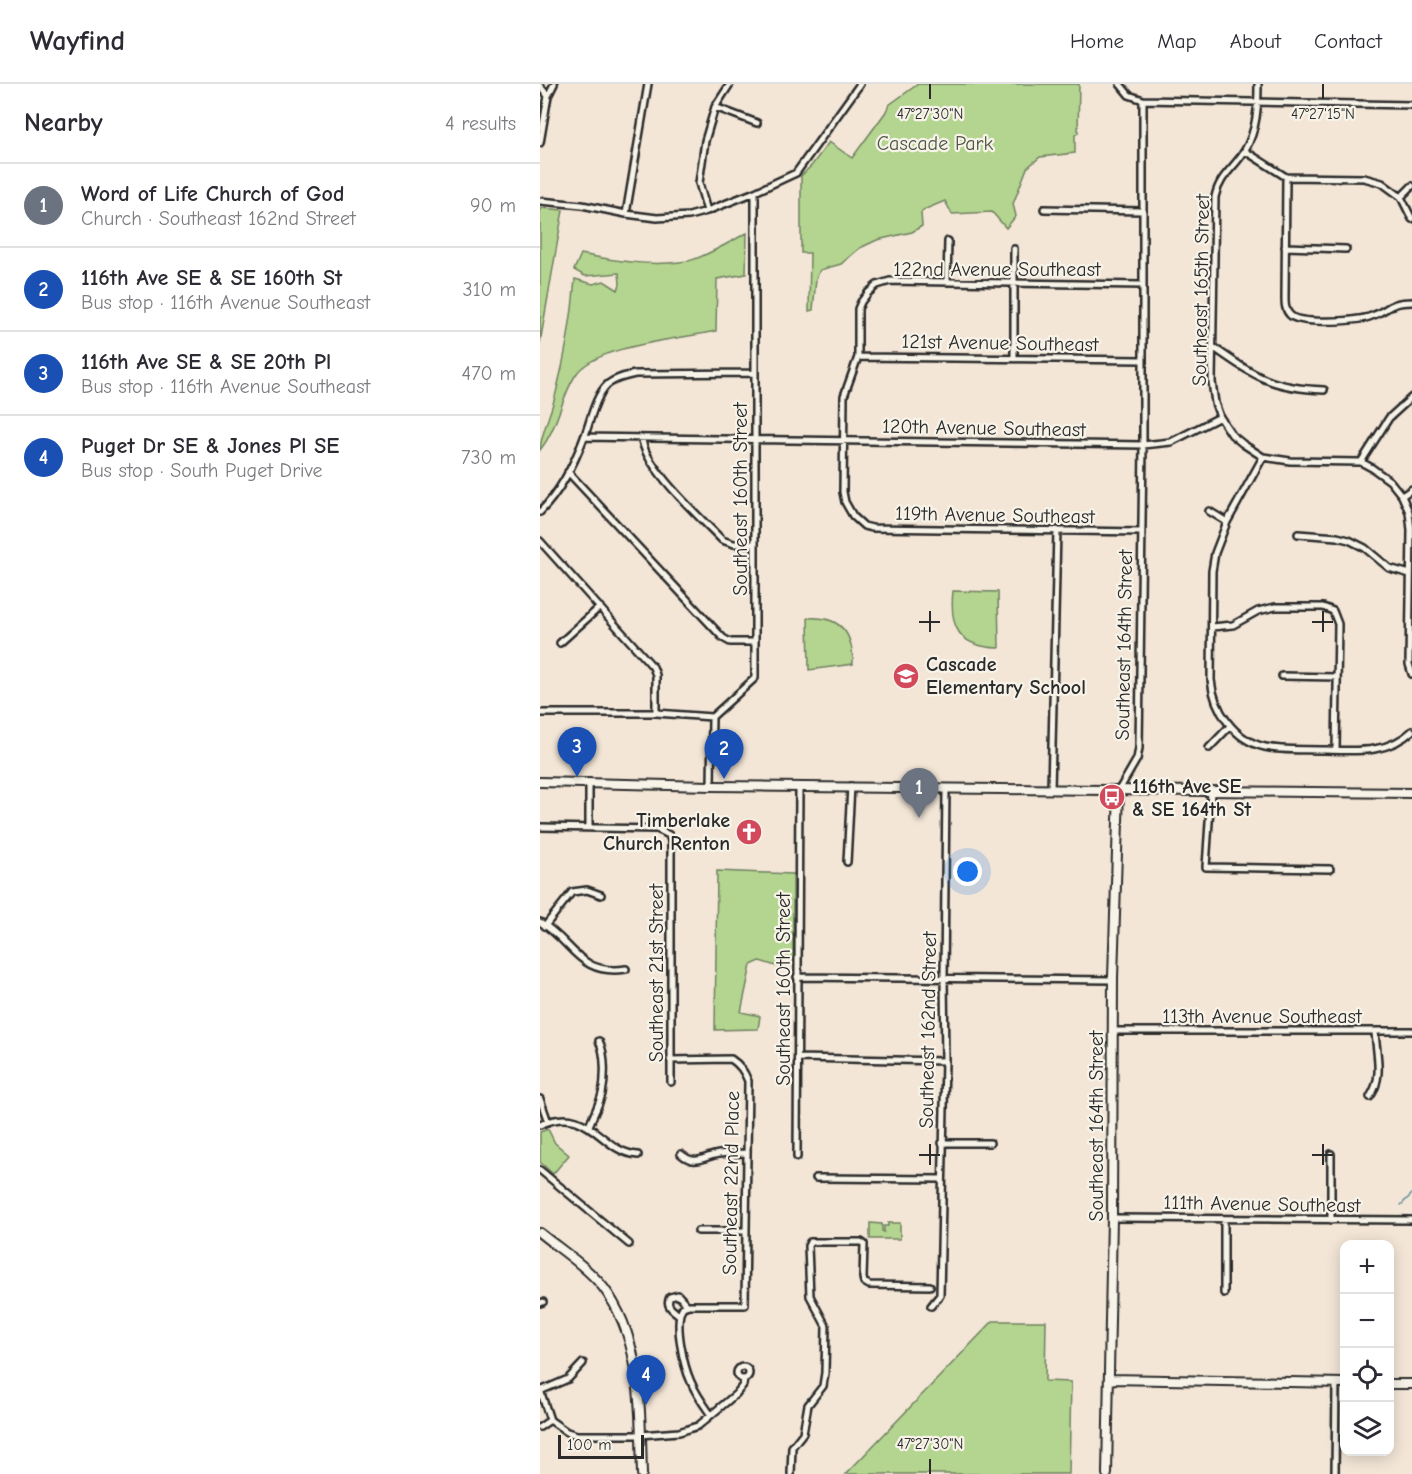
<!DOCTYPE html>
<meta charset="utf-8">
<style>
:root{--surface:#fff;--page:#f7f7f7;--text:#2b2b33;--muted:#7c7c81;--line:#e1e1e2;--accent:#b45309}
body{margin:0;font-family:"Comic Neue",sans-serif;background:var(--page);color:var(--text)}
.controls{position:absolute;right:18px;bottom:18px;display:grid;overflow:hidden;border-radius:12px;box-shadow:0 3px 15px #0003}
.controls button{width:54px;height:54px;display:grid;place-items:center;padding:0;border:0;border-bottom:2px solid var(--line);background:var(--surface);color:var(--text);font:30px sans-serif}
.scale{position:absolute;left:18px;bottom:15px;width:86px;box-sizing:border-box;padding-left:6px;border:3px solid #2b2b2b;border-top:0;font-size:16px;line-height:21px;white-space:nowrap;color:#2b2b2b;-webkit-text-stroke:4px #f7f3e8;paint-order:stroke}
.you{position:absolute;left:428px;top:788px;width:21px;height:21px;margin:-15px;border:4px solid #fff;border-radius:50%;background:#1a73e8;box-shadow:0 0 0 9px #1a73e833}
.badge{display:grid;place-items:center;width:39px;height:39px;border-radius:50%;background:var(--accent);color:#fff;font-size:20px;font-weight:700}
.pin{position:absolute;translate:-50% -50px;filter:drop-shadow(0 2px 3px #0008)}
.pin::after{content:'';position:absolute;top:32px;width:21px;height:18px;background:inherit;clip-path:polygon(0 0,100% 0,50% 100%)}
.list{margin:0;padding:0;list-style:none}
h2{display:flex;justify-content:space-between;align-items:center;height:78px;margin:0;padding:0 24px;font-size:26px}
h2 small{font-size:20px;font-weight:400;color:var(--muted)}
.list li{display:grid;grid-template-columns:39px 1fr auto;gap:18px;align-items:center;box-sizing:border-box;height:84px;padding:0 24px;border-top:2px solid var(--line)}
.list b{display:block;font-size:22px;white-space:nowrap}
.list p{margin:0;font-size:20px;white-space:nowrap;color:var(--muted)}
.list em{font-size:20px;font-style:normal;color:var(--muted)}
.icon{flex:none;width:33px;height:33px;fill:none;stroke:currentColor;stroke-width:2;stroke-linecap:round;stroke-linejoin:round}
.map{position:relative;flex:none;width:872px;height:1390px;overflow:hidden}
header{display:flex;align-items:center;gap:36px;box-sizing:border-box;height:84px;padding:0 30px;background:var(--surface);border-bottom:2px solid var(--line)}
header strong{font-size:28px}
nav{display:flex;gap:33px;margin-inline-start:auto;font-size:21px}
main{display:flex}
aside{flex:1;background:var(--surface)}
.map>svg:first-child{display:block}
.green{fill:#b3d590;stroke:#6f805e;stroke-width:1.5}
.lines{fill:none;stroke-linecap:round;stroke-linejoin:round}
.stream{stroke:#618a9b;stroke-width:1.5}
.street-casing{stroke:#2b2b2b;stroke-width:10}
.secondary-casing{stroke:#2b2b2b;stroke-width:12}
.street{stroke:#f7f3e8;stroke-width:5}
.secondary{stroke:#f7f3e8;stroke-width:8}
.ticks{fill:none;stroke:#2b2b2b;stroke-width:2}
.labels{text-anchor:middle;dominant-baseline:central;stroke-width:4.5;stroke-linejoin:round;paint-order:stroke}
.park-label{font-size:20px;fill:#4d5644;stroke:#f7f3e8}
.street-label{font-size:20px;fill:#2b2b2b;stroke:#f7f3e8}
.poi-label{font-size:20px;font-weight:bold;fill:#2b2b2b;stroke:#f7f3e8;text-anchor:start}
.ticks-label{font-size:15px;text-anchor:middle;fill:#2b2b2b;stroke:#f7f3e8;stroke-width:4.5;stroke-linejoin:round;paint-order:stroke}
</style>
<header>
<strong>Wayfind</strong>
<nav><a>Home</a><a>Map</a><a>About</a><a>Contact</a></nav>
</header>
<main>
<aside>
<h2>Nearby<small>4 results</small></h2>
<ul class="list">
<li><span class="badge" style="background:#6b7280">1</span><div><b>Word of Life Church of God</b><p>Church · Southeast 162nd Street</p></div><em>90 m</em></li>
<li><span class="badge" style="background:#1a4fb4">2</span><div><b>116th Ave SE &amp; SE 160th St</b><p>Bus stop · 116th Avenue Southeast</p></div><em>310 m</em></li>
<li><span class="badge" style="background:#1a4fb4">3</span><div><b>116th Ave SE &amp; SE 20th Pl</b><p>Bus stop · 116th Avenue Southeast</p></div><em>470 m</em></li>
<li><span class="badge" style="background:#1a4fb4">4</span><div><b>Puget Dr SE &amp; Jones Pl SE</b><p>Bus stop · South Puget Drive</p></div><em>730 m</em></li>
</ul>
</aside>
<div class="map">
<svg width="872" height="1390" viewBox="0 0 872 1390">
<rect width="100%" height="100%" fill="#f3e6d7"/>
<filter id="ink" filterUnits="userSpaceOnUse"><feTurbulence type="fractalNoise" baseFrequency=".0167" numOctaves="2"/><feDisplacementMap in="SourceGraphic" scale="12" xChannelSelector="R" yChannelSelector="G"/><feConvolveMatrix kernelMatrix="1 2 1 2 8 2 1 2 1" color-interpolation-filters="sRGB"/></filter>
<g filter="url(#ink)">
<path class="green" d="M378,0h161l-1,49 -3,2v18l-35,4 -13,11 -14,36 3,12 -10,12 -14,-16 -40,2 -7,-13 -22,9 -2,3 1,13 -10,6 -35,8 -17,8 -19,16 -21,6 -4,9 -3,31 -4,1 1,-58h-9v-77l11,-11 17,-23 23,16 33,-45 4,-8z
M0,124l23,2 -23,133z
M207,149l-1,41 -29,5 -1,52c-35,8 -123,14 -141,45 -15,24 -17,52 -35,74 0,-12 11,-38 15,-53 10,-39 17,-78 20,-118l18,5 11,-3 14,9 2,-6 -1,-11 -34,3 -11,-6 7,-16c34,7 72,13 107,7 16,-3 43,-20 59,-28z
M413,507l45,1 1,56c-40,-1 -50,-20 -46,-57z
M268,534c33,-2 45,15 45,46l-44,6z
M177,787l76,3v85l-11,9 -22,-7 -9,4 -10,47 19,4 -2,13 -43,1z
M8,1045l7,14 14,12 -16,19 -13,-12v-30z
M330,1139l12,1v7l2,1v-6h4v-3h12v16h-30z
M453,1237h53l-1,60 26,1 -2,92h-223z"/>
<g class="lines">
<path class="stream" d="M861,1121l11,-11"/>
<defs>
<path id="street" d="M580,0l9,11 14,5 269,5
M718,0c0,22 -1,46 -13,66 -10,18 -25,24 -30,47l-3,185 3,21 5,14 12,18 11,9 20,13 27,4 71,1 11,6 18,13 12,15 7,16 2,18 -2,134 3,10
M0,2l8,10
M175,23l42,16
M0,59l8,-47 6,-12
M705,67l41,26 78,1 18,5 19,14 11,22
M746,93l-1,120c0,7 0,13 5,18 10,10 65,6 79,2 20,-6 18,-15 43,-15
M861,113l11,-11
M0,117l42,4 44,9 31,4 32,-2 18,-5 48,-19 41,-19 64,-89
M504,125l98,2
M167,127l-8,-28 6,-42 10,-34 15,-23
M86,130l22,-130
M745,163l61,2
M407,198l1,-41
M673,263c43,30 58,41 111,43
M318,273l284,3
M474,274v-109
M44,353l559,8 28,-3 49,-25
M102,354c1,28 59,80 80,102l12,4h21
M723,373l-36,65 -12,31 -3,18 -1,109c3,30 23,60 54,67 19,4 40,2 60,3 31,1 63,4 87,-19
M821,378l28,-44 23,-21
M28,388l155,166 7,4h25
M862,412l10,-7
M669,427l18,11
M0,428c21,-21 35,-50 45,-77 6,-16 10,-39 23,-51 8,-6 17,-8 27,-10l120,-1
M601,448l-269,-4 -8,-2 -11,-10 -8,-14 -2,-10 1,-96 14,-39v-48l3,-7 7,-9 9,-8 13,-4 252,4
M758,450l39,3 12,3 16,8 24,20 21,6
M0,457l113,126 3,8v38
M672,543l21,-2 25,-14 17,-4h48l10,4 5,13 -2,126
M20,559l40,-36
M742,592l55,1
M0,629h116l56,4
M669,664l21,-22
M171,702l1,-69 43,-39v-486
M511,706l6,-260
M579,706l18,-31 2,-11 4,-303v-345
M671,708l-5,75 124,2
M0,743l117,2 12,6 2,6v241
M49,743v-45
M307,778l4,-76
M0,838c34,20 38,54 86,47
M5,842l27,-34 15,-2 14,5
M257,893l316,3
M573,947h299
M258,974l147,3
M130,976l61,-1c9,6 13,12 17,22l-3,224h-56l-6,2c-10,14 1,60 8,75 5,12 13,23 20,33
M830,1013c14,-20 6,-44 5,-66
M0,1015l8,23
M0,1041c50,-23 61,28 98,30
M49,1042c4,-10 10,-21 13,-32 3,-14 4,-40 -3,-53
M402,1059h48
M141,1070c15,13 23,2 38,0 9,-1 18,-1 26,-1
M791,1070v66
M257,1073l2,-371
M0,1086l89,74
M276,1094l126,1
M572,1134l300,2
M158,1147h46
M684,1209v-74
M0,1219l3,-1
M391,1222l9,-11 5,-234 -1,-84 2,-189
M139,1231c-6,-5 -14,-9 -9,-18l8,-2 9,10
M197 1289a6 6 0 1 1 12 0a6 6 0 1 1-12 0Z
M0,1306l10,30 17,12 10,3h63l39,-3 19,-6 38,-32 7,-9 1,-6
M0,1307l28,-12 15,-16
M0,1343l10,-7
M251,1390l1,-27 11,-14 5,-28 15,-19 2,-13 1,-47 -16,-30 -2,-50 2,-4h51l3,2 -1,34 1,4 5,3 61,1
M795,1390l1,-91"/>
<path id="secondary" d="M0,698l171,4 701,7
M0,1149c21,17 46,33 63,54 40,52 37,125 39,187
M569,1295l235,4
M850,1300h22
M567,1390l5,-256 1,-241 6,-187"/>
</defs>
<use href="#street" class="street-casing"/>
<use href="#secondary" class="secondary-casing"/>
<use href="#street" class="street"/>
<use href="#secondary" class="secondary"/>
</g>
</g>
<path class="ticks" d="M390,0v15M783,0v15M390,527v21M783,527v21M379,538h21M772,538h21M390,1060v21M783,1060v21M379,1071h21M772,1071h21M390,1375v15"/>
<defs>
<symbol id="school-disc" viewBox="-11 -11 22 22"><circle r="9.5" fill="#d1495b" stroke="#f7f3e8"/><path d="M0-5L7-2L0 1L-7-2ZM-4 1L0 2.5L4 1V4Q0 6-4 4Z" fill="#fff"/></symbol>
<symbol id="bus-disc" viewBox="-11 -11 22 22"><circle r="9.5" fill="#d1495b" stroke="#f7f3e8"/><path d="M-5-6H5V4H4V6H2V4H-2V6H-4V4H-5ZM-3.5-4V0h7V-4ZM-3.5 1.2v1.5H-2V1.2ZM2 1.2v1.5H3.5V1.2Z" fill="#fff"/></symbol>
<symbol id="church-disc" viewBox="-11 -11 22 22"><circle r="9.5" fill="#d1495b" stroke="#f7f3e8"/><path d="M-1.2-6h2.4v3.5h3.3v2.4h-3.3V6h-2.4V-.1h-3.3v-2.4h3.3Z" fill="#fff"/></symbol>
</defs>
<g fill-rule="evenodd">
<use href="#school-disc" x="351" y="577" width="30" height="30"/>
<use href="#bus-disc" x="557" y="698" width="30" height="30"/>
<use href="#church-disc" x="194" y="733" width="30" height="30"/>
</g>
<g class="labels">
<g class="park-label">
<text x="395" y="59">Cascade Park</text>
</g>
<g class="street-label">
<text x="457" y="185">122nd Avenue Southeast</text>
<text transform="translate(661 206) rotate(-89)">Southeast 165th Street</text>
<text transform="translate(460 259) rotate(1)">121st Avenue Southeast</text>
<text transform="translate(444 344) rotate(1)">120th Avenue Southeast</text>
<text transform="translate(200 415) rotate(-90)">Southeast 160th Street</text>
<text transform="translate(455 431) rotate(1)">119th Avenue Southeast</text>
<text transform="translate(584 561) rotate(-89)">Southeast 164th Street</text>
<text transform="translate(116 889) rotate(-90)">Southeast 21st Street</text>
<text transform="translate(243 905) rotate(-90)">Southeast 160th Street</text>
<text x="722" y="932">113th Avenue Southeast</text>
<text transform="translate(388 946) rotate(-89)">Southeast 162nd Street</text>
<text transform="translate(556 1042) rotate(-90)">Southeast 164th Street</text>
<text transform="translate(191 1099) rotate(-89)">Southeast 22nd Place</text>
<text transform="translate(722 1120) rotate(1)">111th Avenue Southeast</text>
</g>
<g class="poi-label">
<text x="386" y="580">Cascade<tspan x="386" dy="23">Elementary School</tspan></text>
<text x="592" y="702">116th Ave SE<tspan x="592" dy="23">&amp; SE 164th St</tspan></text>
<text x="190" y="736" text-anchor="end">Timberlake<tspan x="190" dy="23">Church Renton</tspan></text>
</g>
</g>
<g class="ticks-label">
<text x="390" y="35">47°27'30"N</text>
<text x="783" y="35">47°27'15"N</text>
<text x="390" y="1365">47°27'30"N</text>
</g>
</svg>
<div class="controls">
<button>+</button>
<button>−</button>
<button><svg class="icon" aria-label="locate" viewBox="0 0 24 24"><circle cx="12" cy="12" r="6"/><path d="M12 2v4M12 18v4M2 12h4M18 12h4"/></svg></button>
<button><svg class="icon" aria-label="layers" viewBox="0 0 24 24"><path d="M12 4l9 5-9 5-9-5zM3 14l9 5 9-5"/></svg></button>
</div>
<div class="scale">100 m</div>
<div class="you"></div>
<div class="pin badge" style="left:379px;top:734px;background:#6b7280">1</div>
<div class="pin badge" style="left:184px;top:695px;background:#1a4fb4">2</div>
<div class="pin badge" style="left:37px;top:693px;background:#1a4fb4">3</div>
<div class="pin badge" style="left:106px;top:1321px;background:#1a4fb4">4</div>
</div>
</main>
